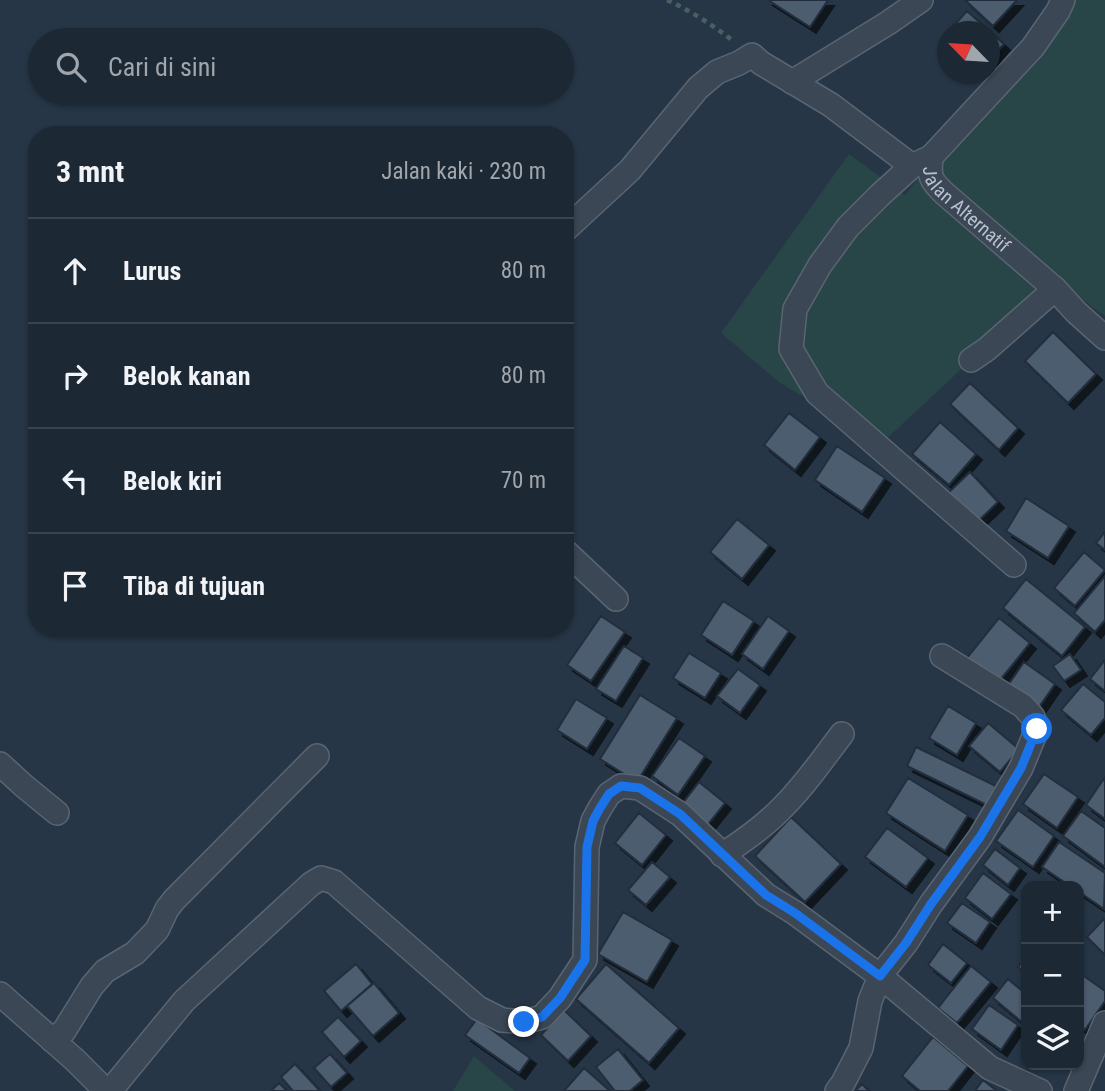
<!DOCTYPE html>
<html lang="id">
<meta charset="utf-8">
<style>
:root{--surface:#1c2834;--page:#25303c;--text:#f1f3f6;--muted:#a0a6ac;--line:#3a444f}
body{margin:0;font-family:"Roboto Condensed",sans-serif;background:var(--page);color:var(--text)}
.controls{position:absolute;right:21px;bottom:21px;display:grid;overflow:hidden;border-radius:14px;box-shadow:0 2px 5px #0004}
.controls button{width:63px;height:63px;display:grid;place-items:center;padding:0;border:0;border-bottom:2px solid var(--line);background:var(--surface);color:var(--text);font:35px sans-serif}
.compass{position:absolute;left:937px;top:21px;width:63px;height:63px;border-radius:50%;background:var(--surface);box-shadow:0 2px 5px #0004;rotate:295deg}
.stop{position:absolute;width:21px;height:21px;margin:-16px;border:5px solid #1a73e8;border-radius:50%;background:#fff}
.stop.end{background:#1a73e8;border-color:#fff;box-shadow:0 2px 7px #0008}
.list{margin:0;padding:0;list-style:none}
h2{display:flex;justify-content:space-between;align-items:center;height:91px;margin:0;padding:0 28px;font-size:30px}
h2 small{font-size:23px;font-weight:400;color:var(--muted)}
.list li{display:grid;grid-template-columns:46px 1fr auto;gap:21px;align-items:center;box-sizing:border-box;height:105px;padding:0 28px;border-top:2px solid var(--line)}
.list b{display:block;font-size:26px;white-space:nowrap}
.list em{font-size:23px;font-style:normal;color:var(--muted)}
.icon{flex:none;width:38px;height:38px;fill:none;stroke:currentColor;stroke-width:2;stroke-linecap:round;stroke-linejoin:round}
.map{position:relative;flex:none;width:1105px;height:1091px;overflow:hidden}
.search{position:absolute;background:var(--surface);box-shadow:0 2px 5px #0004;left:28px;top:28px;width:546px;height:77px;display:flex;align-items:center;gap:18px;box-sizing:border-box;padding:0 24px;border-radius:38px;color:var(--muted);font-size:26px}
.panel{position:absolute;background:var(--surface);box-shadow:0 2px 5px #0004;left:28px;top:126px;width:546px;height:511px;border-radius:28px}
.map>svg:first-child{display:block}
.green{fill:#284547}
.building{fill:#4d5d6f;stroke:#222e3d;stroke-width:2;filter:url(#shadow)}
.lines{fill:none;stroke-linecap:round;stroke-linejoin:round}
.minor-casing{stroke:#5a6572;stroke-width:26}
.path{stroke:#476162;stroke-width:4.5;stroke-dasharray:5 5;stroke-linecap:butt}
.minor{stroke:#3b4755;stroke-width:23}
.route{stroke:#1a73e8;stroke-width:9}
.labels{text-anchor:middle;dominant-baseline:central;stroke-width:6;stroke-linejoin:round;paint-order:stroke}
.street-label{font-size:19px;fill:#b9c2ce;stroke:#1f2c3b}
</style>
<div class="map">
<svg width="1105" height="1091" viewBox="0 0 1105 1091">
<defs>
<filter id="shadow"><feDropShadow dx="6" dy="6" stdDeviation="0" flood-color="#0009"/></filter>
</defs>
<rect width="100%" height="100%" fill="#263646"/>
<path class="green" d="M1058,0h47v316l-49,-35 -174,162 -102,-60 -59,-50 128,-179 56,41z
M474,1056l41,35h-62z"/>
<path class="building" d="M768,0h60l-18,27z
M965,0h52l-24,26z
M967,11l37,33 -14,17v-29h-42z
M1053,332l43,42 -28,29 -43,-42z
M970,383l48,45 -19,22 -49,-46z
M789,413l31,24 -25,33 -31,-25z
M940,422l36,32 -27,31 -37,-31z
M837,446l48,32 -23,34 -47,-32z
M970,472l28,30 -25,24 -28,-30z
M1026,498l43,28 -21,32 -42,-27z
M737,519l32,26 -27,34 -32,-27z
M1105,532v18l-9,-7z
M1084,552l21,18 -30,36 -21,-18z
M1105,576v44l-10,12 -21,-19z
M1026,579l59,48 -23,29 -59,-48z
M723,601l31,20 -22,34 -31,-20z
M601,616l24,16 -34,49 -24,-16z
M768,616l21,15 -26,38 -21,-15z
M999,618l31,25 -33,41 -31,-25z
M624,646l19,12 -27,43 -20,-12z
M689,653l32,20 -16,25 -32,-20z
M1070,654l11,16 -17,11 -11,-15z
M1105,660v31l-15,-12z
M1024,662l31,22 -18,26 -31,-22z
M738,669l22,16 -20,28 -23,-17z
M1083,684l22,18v16l-14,17 -30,-25z
M640,695l37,23 -40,64 -37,-23z
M576,699l31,19 -20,31 -30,-19z
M948,706l28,17 -19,32 -28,-17z
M988,723l31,26 -19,23 -31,-26z
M679,738l26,18 -27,39 -26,-19z
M916,747l86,42 -9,19 -86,-42z
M1044,774l34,23 -21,31 -34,-24z
M1105,777v42l-19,-14z
M908,778l60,37 -23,36 -59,-38z
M699,782l26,21 -20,25 -26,-20z
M1018,810l36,26 -21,31 -37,-26z
M1081,811l24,17v39l-42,-31z
M639,813l27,22 -24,30 -27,-22z
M791,817l50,47 -36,38 -50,-46z
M887,828l41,30 -22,29 -41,-30z
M1059,842l46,31 -1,36 -25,-17v-6h-9l-28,-19z
M995,849l25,19 -12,17 -25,-20z
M652,862l18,15 -24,28 -18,-15z
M983,873l28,21 -19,25 -27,-21z
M962,903l28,19 -14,21 -29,-20z
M623,912l49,28 -25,42 -49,-28z
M1104,919l1,1v35l-18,-18z
M943,944l24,19 -16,20 -23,-18z
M1026,956v17l-8,-6z
M356,964l16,20 -31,27 -17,-20z
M606,964l73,64 -30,35 -73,-64z
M971,966l20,16 -34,41 -19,-15z
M1081,974l24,17v10l-20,29 -6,-4v-49z
M1008,979l18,15v25l-3,4 -30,-25z
M374,983l25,30 -26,23 -26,-30z
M989,1005l29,20 -17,25 -29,-21z
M564,1010l27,26 -23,25 -27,-26z
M338,1017l23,24 -17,16 -22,-25z
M477,1019l53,39 -11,15 -54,-38z
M933,1037l35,29 -20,25h-28l-18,-15z
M618,1049l25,31 -13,11h-15l-19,-24z
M330,1054l17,19 -16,14 -17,-19z
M295,1064l25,27h-27l-12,-14z
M584,1068l26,23h-46z
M983,1080l14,11h-22z
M279,1083l8,8h-16z
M862,1084l7,7h-14z"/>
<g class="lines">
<defs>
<g id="minor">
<path id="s1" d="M1063,0l-5,11 -25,36 -102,110c-2,20 -1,23 14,37l110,95 21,23 29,26"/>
<path d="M792,82l96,-59 33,-23"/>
<path d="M931,157l-19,9 -32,29 -32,32 -28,38 -25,44 -4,40 26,44 197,172"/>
<path d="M565,230l65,-60 68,-82 19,-16 22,-9 13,-8 9,8 70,42 81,61"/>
<path d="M971,360l16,-11 68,-60"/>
<path d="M565,551l51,48"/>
<path d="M0,764l24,22 33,27"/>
<path d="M722,855c20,-13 40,-27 57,-44 24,-23 43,-51 63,-77"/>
<path d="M0,994l75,66 22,22 7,9"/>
<path d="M52,1040l12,-9 28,-45 13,-15 30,-18 22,-23 10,-21 7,-9 143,-144"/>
<path d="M110,1091l74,-90 127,-117 10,-6 13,4 144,126 24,12 22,2 18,-5 18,-19 25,-38 2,-113 6,-26 7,-13 9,-14 12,-8 19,2 40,26 86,81 29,18 85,63 110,92 50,23"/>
<path d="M837,1091l6,-8 18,-35 9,-47 10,-25 26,-33 25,-39 49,-67 41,-69 16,-39 -4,-12 -10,-11 -81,-50"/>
<path d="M1076,1091l29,-68"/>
</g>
</defs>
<use href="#minor" class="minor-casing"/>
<path class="path" d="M667,0c24,11 44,24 65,40"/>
<use href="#minor" class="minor"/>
</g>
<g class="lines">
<path class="route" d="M524,1022l18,-5 18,-19 25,-38 2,-113 6,-26 7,-13 9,-14 12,-8 19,2 40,26 86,81 29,18 85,63 26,-33 25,-39 49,-67 41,-69 16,-39"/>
</g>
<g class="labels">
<g class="street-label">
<text stroke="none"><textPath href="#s1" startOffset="273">Jalan Alternatif</textPath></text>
</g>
</g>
</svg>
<div class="controls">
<button>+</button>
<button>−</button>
<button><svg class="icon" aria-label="layers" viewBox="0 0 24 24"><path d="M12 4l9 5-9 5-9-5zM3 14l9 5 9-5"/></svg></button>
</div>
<svg class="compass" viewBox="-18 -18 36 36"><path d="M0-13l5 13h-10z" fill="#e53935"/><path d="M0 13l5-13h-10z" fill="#a0a6ac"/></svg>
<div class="stop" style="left:1037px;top:729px"></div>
<div class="stop end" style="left:524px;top:1022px"></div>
<div class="search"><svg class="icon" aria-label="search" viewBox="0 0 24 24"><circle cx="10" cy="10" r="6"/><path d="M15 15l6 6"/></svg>Cari di sini</div>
<section class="panel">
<h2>3 mnt<small>Jalan kaki · 230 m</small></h2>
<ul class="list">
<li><svg class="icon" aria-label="ahead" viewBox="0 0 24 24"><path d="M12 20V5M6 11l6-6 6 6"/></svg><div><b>Lurus</b></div><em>80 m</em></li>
<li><svg class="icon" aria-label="right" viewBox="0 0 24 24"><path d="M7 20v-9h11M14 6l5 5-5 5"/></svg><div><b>Belok kanan</b></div><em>80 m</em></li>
<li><svg class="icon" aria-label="left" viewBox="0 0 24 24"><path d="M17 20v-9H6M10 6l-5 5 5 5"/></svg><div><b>Belok kiri</b></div><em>70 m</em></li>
<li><svg class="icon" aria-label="arrive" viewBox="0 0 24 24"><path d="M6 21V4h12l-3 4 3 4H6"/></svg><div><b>Tiba di tujuan</b></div></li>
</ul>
</section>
</div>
